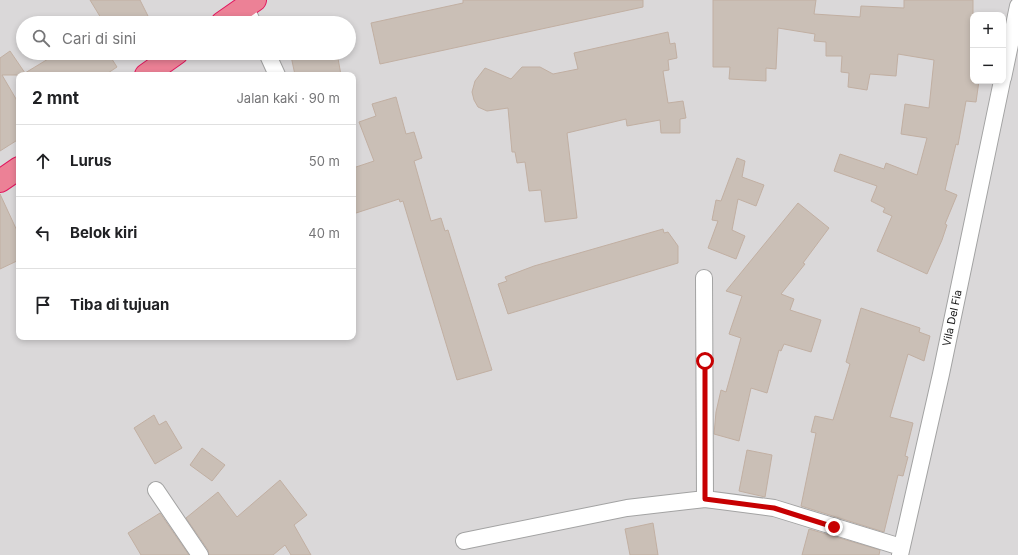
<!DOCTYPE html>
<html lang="id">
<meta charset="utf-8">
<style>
:root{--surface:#fff;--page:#f6f6f6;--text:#202124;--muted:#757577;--line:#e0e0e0}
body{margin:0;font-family:Inter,sans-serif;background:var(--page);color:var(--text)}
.controls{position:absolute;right:12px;top:12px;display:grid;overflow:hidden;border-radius:8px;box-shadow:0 2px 6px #0003}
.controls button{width:36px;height:36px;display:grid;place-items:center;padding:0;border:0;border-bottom:1px solid var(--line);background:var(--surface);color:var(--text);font:20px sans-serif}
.stop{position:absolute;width:12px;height:12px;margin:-9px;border:3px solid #c70002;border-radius:50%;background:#fff}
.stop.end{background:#c70002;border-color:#fff;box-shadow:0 1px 4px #0008}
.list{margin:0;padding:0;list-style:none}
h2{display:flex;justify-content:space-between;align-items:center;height:52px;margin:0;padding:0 16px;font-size:17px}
h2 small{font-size:13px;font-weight:400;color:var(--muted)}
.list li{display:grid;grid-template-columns:26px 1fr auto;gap:12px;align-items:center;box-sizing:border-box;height:72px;padding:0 16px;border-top:1px solid var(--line)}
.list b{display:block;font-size:15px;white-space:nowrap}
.list em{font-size:13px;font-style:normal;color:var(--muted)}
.icon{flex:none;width:22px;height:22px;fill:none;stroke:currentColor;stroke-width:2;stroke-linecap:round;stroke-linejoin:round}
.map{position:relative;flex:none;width:1018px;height:555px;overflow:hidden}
.search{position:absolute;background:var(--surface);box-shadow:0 2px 6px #0003;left:16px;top:16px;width:340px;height:44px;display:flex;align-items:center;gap:10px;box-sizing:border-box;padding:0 14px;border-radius:22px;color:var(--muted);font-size:15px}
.panel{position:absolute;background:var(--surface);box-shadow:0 2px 6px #0003;left:16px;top:72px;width:340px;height:268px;border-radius:8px}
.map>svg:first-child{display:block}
.residential{fill:#dad8d9;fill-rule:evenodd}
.building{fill:#cabfb6;stroke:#c1afa2}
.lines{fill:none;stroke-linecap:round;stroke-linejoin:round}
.street-casing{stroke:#a3a3a3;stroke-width:18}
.highway-casing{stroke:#e2175f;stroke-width:24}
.street{stroke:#fff;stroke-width:16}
.highway{stroke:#ec8196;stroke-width:22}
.route{stroke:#c70002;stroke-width:5}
.labels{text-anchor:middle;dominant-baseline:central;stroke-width:4;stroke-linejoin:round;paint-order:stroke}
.street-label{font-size:11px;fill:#1c1c1c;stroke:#fff}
</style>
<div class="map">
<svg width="1018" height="555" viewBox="0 0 1018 555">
<rect width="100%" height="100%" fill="#eee9e0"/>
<path class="residential" d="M0,0h1018v555h-1018zM973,15h30v66h-30zM23,23h326v30h-326zM19,75h334v262h-334z"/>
<path class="building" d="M90,0h50l8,16 -12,7h-32z
M463,0h180v7l-263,57 -9,-41 92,-20z
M713,0h103l-2,14 46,3 1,-11 43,2v-8h69v81h6l-3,21 -10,-1 -8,44 -2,-1 -11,46 12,5 -12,29 2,1 -5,15 -15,34 -50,-23 15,-35 -9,-4 2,-4 -14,-7 6,-15 -43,-15 6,-17 44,15 2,-6 31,12 10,-37 -26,-4 4,-30 24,4 5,-48 -36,-6 -2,22 -26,-2 -3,16 -19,-3 1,-14 -8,-1 1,-16h-16v-14l-12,-1 1,-7 -37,-6 -2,41 -10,-1v13l-37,-2 1,-12h-17z
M668,32l2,12 5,-1 2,15 -9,2 1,10 -6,1 5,32 15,-2 3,17 -6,1v14h-19l-1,-13 -33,6 -1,-7 -59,14 10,85 -32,4 -4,-32 -12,1 -4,-29 -8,1 -2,-11h-3l-4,-44 -21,3 -9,-4 -4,-7 -2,-8 3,-11 10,-13 26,11 11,-12h18l13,7 25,-5 -4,-16z
M10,51l15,22 33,-20h50l9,14 -12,8h-103l17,29v35l-19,12v-93z
M303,53h34l4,22h-46l-4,-19z
M396,97l10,37 8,-2 8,26 -8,3 17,60 10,-3 4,13 3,-1 44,140 -35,10 -54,-179 -3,1 -1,-3 -46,15v-46l21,-7 -15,-39 17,-6 -4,-12z
M737,158l8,3 -3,16 22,8 -8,21 -18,-7 -6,31 13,6 -9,23 -28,-11 10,-27 -6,-1 4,-20 5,1z
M0,194l19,41v25l-19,9z
M798,203l31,25 -26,35 2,1 -24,30 13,5 -4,11 31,10 -10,32 -27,-8 -3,7 -2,-1 -12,43 -16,-5 -12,53 -25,-7 2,-22 5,-22 5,2 15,-54 -12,-4 13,-38 -16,-5z
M663,229l1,4 4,-1 10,14v17l-170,51 -10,-30 9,-3 -2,-4 29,-11z
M861,308l59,20 -1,4 11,4 -6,25 -16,-7 -18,63 23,6 -8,33 3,1 -5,19 -5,-1 -14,57 -83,-26 15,-73 -5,-1 4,-16 18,4 17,-56 -4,-2z
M154,415l5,10 7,-4 16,27 -27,16 -21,-36z
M202,448l23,17 -13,16 -22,-16z
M747,450l25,5 -7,42 -26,-6z
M280,480l27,35 -13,10 17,30h-20l-6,-10 -12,10h-64l-1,-5 -22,-32 32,-26 19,25z
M160,513l29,42h-48l-13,-22z
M653,523l5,32h-28l-5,-26z
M809,529l71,21 -1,5h-77z"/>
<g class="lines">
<defs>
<path id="street" d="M245,7l8,16
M267,53l10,22
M1003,78l15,-72
M704,278l1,221
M156,490l44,65
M464,541l163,-33 78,-9 69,9 127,39
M900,555l41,-181 61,-293"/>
<path id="highway" d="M222,23l33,-23
M146,75l31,-22
M0,181l19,-13"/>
</defs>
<use href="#street" class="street-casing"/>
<use href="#highway" class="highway-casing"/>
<use href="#street" class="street"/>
<use href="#highway" class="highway"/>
</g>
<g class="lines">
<path class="route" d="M705,361v138l69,9 60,19"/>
</g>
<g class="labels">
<g class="street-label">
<text transform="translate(952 318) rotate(-78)">Vila Del Fia</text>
</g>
</g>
</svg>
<div class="controls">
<button>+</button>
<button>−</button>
</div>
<div class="stop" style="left:705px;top:361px"></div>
<div class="stop end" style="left:834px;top:527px"></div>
<div class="search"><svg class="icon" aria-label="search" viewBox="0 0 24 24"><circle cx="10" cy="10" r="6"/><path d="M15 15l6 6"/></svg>Cari di sini</div>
<section class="panel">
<h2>2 mnt<small>Jalan kaki · 90 m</small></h2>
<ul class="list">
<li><svg class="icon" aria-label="ahead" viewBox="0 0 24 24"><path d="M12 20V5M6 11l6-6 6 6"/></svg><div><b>Lurus</b></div><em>50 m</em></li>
<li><svg class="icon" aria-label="left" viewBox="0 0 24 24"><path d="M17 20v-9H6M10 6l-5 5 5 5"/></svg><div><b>Belok kiri</b></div><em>40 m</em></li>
<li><svg class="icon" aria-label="arrive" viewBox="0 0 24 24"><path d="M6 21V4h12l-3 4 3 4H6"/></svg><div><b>Tiba di tujuan</b></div></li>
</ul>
</section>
</div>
